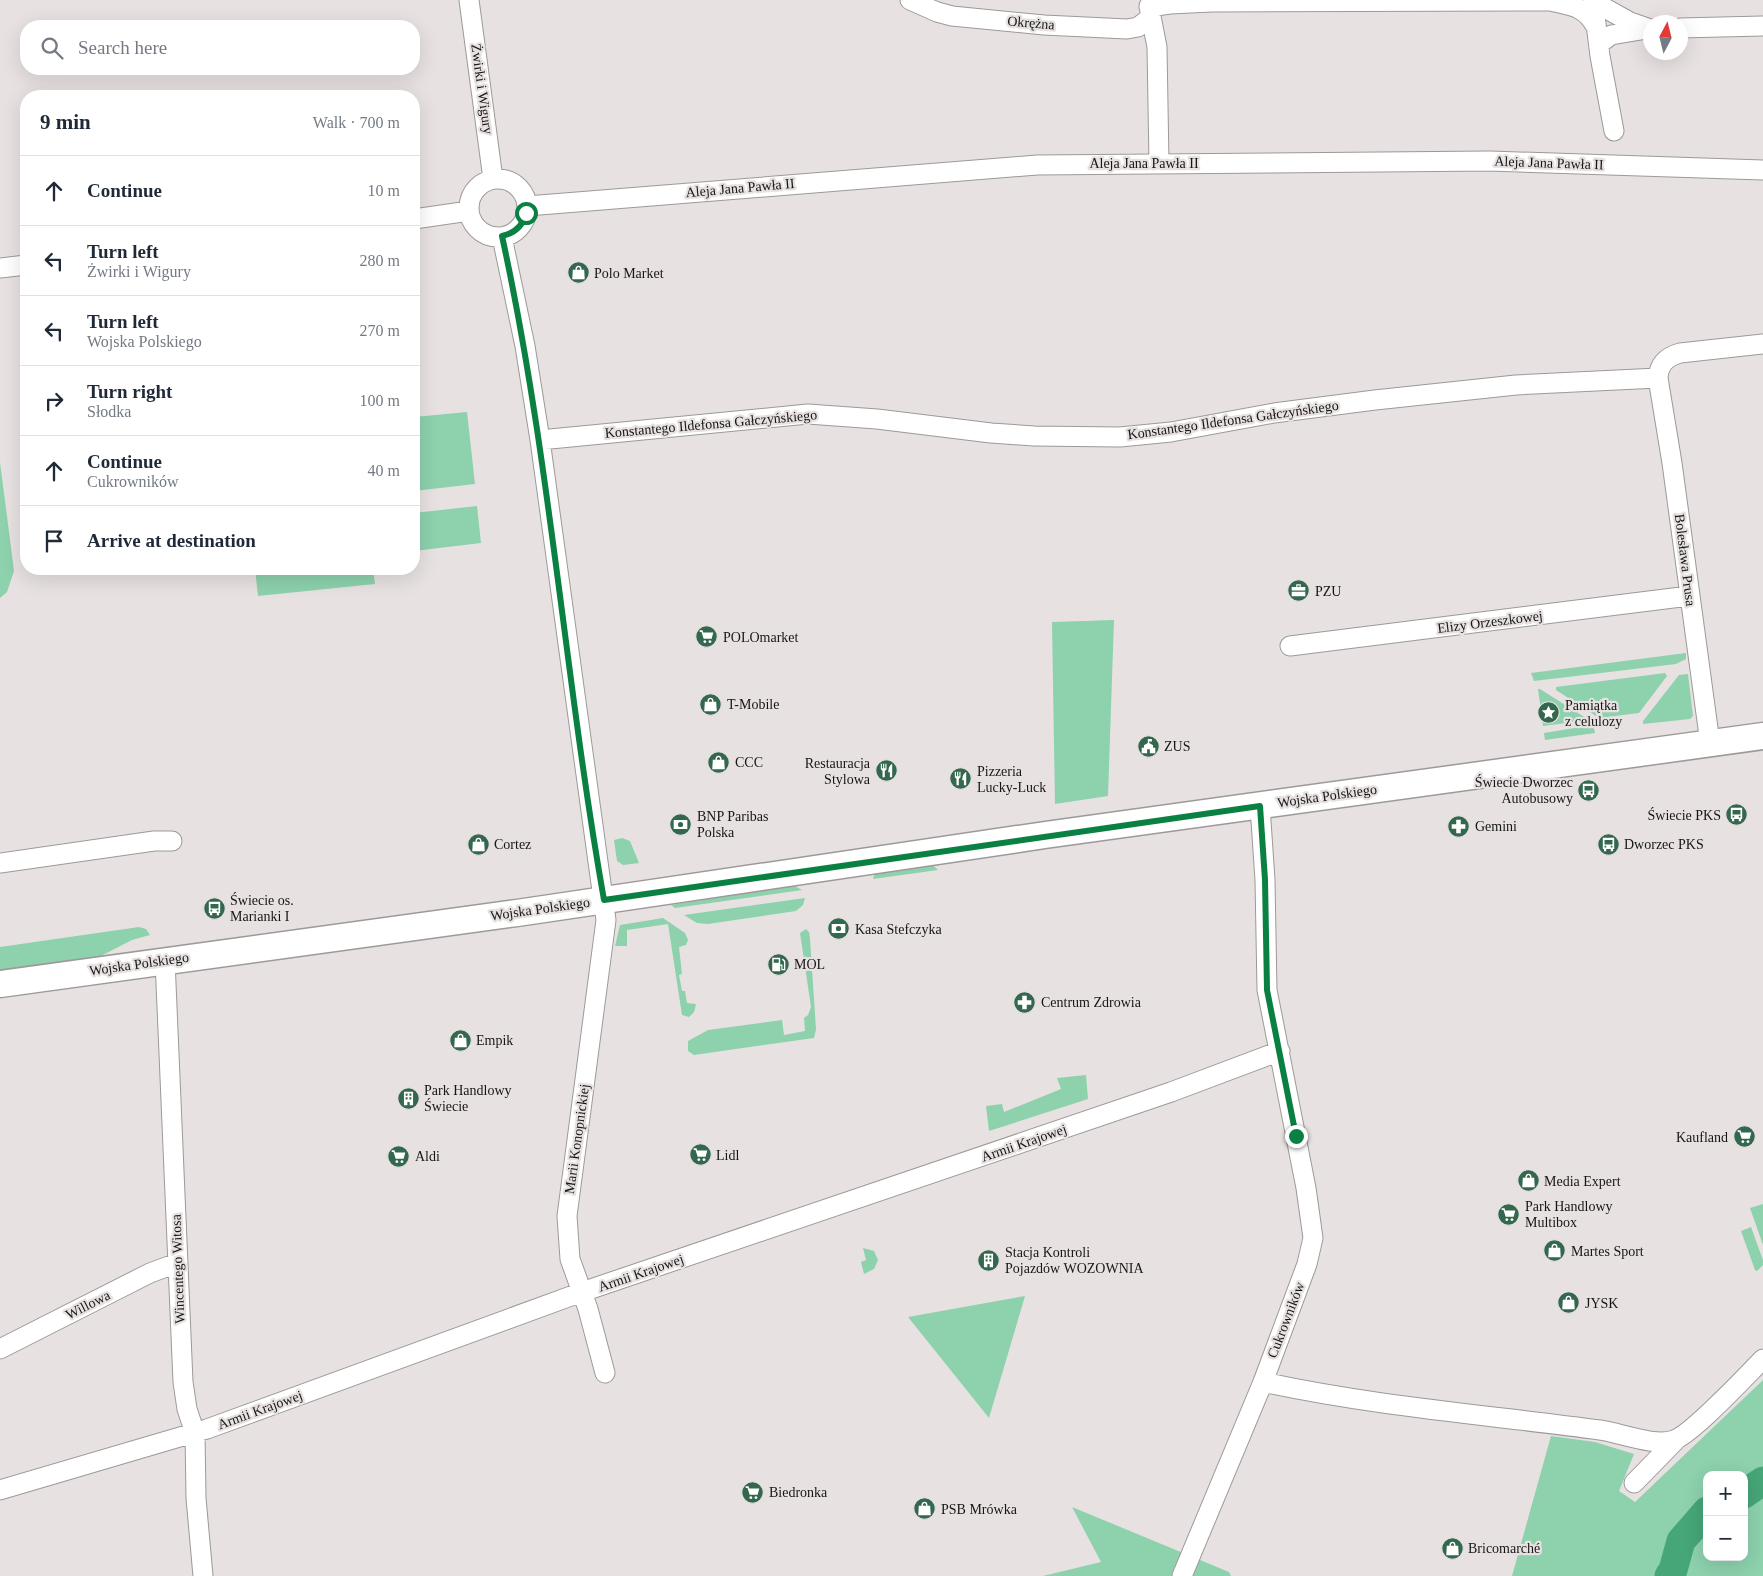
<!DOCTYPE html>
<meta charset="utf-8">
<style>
:root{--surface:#fff;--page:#f2f2f3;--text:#1f2937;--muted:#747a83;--line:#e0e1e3}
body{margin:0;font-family:Georgia,serif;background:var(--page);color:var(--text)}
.controls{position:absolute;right:15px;bottom:15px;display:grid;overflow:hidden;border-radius:10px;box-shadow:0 5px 20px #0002}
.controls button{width:45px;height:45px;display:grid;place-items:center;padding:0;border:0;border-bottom:1px solid var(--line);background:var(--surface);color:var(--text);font:25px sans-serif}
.compass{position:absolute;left:1643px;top:15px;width:45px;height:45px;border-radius:50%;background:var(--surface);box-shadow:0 5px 20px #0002;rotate:7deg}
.stop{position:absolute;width:15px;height:15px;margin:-11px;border:4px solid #0b8043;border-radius:50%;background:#fff}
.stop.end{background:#0b8043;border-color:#fff;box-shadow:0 1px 5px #0008}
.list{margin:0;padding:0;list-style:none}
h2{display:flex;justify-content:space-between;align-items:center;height:65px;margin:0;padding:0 20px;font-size:21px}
h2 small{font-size:16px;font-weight:400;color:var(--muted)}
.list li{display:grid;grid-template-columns:32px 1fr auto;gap:15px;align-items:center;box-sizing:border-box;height:70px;padding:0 20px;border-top:1px solid var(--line)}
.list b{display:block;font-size:19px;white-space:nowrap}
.list p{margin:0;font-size:16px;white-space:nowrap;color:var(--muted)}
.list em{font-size:16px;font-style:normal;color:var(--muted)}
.icon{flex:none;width:28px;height:28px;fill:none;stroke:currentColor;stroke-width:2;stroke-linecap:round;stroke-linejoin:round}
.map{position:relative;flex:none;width:1763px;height:1576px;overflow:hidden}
.search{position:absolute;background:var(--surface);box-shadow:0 5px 20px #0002;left:20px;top:20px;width:400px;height:55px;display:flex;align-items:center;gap:12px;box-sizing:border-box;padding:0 18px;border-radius:20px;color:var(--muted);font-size:19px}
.panel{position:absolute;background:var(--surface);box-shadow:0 5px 20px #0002;left:20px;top:90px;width:400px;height:485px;border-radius:20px}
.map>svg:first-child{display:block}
.green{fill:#8dd1ad;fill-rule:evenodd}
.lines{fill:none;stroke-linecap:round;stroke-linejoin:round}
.river{stroke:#46a678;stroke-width:29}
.street-casing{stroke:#9d9998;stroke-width:21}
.secondary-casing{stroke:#9d9998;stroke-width:29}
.street{stroke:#fff;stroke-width:19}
.secondary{stroke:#fff;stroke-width:26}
.route{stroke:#0b8043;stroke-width:6}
.labels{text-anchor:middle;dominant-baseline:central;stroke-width:4.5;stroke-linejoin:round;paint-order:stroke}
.street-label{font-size:14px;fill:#161515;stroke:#e7e2e1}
.poi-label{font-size:14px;fill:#161515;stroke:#e7e2e1;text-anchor:start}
</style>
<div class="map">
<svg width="1763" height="1576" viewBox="0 0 1763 1576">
<rect width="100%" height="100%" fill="#e7e2e1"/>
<path class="green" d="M467,412l8,72 -61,7v-74z
M0,462l14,109 -7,21 -7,6z
M477,506l4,37 -67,8v-38z
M255,569h118l2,15 -117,12z
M1114,620l-6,176 -53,8 -3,-182z
M1686,653v6l-10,5 -142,17 -3,-8z
M1665,673l2,3 -28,37 -40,5 -43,-28v-3z
M1688,674l5,42 -3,3 -47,5v-3l36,-46z
M1538,689h2l49,31 -46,6z
M1593,725l2,8 -50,7 -1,-7z
M622,838l8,3 9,22 -16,2 -6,-4 -3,-21z
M932,864l6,6 -65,9 2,-6z
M793,885l9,5 -127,18 -4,-3z
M805,898l-2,7 -7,6 -88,13 -11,-1 -13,-8z
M663,918l22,15 3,7 -2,5 -7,2 3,27 -3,1 3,16h3l2,12 9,1 -2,8 -5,5 -7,-2 -14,-91 -41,6v16h-12l5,-21z
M139,927l7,2 4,6 -18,5 -35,18 -97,15v-26z
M806,929l3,3 1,7 6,90 -2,9 -120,17 -6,-4v-10l20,-11 74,-10 2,15 21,-4 -1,-13 4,-3 3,-8 -11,-74z
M1086,1075l2,24 -99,32 -3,-25 16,-2 2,8 57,-23 -4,-11z
M1763,1204v41l-13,-37z
M1751,1227l12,33v5l-6,6 -2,-1 -14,-39z
M863,1248l11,3 4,9 -4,9 -10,5 -3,-12 5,-2z
M1025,1296l-36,122 -81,-101z
M1763,1380v196h-251l39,-140 44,6 39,12 -15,37 16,11zM1707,1475h37v82h-37z
M1072,1507l157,65 2,4h-188l58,-14z"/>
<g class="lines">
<path class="river" d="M1744,1494l19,-13
M1669,1576l4,-6 8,-29 26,-30"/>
<defs>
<path id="street" d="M469,0l24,179
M910,0l27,12 15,4 92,9 83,4 11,-2 13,-10
M1593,0l7,56 14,75
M1594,2l36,20 20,7
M1149,6l8,41 2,116
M1149,7l21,-3 42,-2 339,-1c20,5 33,5 44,24
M1680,28l83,-2
M1599,44l12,-9 36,-6
M469 208a29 29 0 1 1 58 0a29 29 0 1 1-58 0Z
M527,206l510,-41 453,-4 273,9
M414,219l55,-8
M502,237l23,109 15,94 66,480 -39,296 3,43 18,50 17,64
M0,268l26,-3
M540,440l268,-26 69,5 114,14 43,3 86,1 51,-5 103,-19 101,-13 141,-15 142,-7
M1290,646l399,-50
M1710,743l-38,-280 -14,-85c1,-14 8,-21 22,-25l83,-9
M0,863l154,-22h18
M165,960l18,422 4,27 8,24 1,65 7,78
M0,1349l150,-76 27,-10
M1263,1382c110,24 225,33 337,48 21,3 55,17 74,10 18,-6 72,-64 89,-81
M1634,1483l42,-43
M0,1490l207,-61 375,-137 589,-200 109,-41
M1182,1576l81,-194 44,-118 6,-26 -7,-50 -39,-198 -2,-110 -5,-74"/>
<path id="secondary" d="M0,984l517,-71 528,-78 718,-99"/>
</defs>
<use href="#street" class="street-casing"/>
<use href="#secondary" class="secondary-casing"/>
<use href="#street" class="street"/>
<use href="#secondary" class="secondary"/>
</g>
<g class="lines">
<path class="route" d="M526,213c-3,13 -11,20 -24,23 48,220 63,444 102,664l656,-94 5,74 2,110 29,146"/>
</g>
<defs>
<symbol id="shop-disc" viewBox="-11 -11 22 22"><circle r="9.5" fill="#33684e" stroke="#e7e2e1"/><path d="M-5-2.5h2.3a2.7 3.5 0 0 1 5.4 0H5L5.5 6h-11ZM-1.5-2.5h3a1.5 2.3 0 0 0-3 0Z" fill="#fff"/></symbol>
<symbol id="office-disc" viewBox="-11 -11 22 22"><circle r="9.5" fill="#33684e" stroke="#e7e2e1"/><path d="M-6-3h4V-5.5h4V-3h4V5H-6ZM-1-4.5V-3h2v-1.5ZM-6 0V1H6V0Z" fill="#fff"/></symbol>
<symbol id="supermarket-disc" viewBox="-11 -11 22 22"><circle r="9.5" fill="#33684e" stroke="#e7e2e1"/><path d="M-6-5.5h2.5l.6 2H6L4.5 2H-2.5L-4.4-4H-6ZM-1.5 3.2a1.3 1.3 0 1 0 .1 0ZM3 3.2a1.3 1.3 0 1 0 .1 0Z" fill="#fff"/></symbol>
<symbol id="sight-disc" viewBox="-11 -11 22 22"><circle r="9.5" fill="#33684e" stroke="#e7e2e1"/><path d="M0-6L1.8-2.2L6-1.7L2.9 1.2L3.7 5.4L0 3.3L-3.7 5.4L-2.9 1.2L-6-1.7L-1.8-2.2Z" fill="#fff"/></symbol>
<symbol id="civic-disc" viewBox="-11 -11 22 22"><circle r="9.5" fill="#33684e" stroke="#e7e2e1"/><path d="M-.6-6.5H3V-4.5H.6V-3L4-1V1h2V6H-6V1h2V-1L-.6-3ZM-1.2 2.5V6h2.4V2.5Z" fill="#fff"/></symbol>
<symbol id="restaurant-disc" viewBox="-11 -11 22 22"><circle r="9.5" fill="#33684e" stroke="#e7e2e1"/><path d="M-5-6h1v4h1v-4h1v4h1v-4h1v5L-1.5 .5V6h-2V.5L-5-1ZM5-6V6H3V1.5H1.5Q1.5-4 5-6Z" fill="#fff"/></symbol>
<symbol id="bus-disc" viewBox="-11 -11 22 22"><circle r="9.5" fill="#33684e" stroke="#e7e2e1"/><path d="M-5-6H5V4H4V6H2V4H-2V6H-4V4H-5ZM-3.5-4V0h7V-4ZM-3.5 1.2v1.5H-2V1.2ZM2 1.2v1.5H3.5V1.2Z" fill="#fff"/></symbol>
<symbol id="bank-disc" viewBox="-11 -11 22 22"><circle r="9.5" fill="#33684e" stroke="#e7e2e1"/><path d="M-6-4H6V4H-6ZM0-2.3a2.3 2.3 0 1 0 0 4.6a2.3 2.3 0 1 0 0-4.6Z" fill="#fff"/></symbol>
<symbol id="pharmacy-disc" viewBox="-11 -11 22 22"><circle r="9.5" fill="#33684e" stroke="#e7e2e1"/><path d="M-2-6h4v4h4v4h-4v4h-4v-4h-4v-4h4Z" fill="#fff"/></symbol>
<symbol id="fuel-disc" viewBox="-11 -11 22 22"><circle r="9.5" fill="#33684e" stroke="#e7e2e1"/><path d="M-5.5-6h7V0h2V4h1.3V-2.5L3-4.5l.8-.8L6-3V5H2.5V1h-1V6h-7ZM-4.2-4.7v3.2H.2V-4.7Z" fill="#fff"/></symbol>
<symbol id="building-disc" viewBox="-11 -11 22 22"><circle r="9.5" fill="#33684e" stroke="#e7e2e1"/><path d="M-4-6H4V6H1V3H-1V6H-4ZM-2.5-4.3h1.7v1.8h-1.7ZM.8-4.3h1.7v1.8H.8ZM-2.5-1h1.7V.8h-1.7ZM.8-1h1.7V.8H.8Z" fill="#fff"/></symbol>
</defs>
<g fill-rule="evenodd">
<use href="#shop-disc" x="566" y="260" width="25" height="25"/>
<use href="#office-disc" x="1286" y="578" width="25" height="25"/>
<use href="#supermarket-disc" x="694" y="624" width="25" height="25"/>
<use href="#shop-disc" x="698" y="692" width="25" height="25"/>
<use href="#sight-disc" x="1536" y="700" width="25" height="25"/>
<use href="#civic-disc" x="1136" y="734" width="25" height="25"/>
<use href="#shop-disc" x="706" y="750" width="25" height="25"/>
<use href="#restaurant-disc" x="874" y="758" width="25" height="25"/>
<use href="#restaurant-disc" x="948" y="766" width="25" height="25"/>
<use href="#bus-disc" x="1576" y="778" width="25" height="25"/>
<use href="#bus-disc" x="1724" y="802" width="25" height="25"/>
<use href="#bank-disc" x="668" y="812" width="25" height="25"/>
<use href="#pharmacy-disc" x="1446" y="814" width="25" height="25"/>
<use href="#shop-disc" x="466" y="832" width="25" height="25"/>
<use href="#bus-disc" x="1596" y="832" width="25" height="25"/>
<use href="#bus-disc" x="202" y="896" width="25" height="25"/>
<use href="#bank-disc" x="826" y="916" width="25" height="25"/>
<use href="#fuel-disc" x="766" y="952" width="25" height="25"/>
<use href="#pharmacy-disc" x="1012" y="990" width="25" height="25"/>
<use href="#shop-disc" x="448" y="1028" width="25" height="25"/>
<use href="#building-disc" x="396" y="1086" width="25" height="25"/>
<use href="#supermarket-disc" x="1732" y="1124" width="25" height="25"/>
<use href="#supermarket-disc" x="688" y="1142" width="25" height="25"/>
<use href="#supermarket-disc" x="386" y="1144" width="25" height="25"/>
<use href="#shop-disc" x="1516" y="1168" width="25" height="25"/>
<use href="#supermarket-disc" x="1496" y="1202" width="25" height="25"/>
<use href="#shop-disc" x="1542" y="1238" width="25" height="25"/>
<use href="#building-disc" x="976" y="1248" width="25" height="25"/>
<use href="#shop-disc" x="1556" y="1290" width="25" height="25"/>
<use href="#supermarket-disc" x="740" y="1480" width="25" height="25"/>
<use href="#shop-disc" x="912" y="1496" width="25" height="25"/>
<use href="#shop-disc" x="1440" y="1536" width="25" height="25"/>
</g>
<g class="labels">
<g class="street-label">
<text transform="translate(1031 23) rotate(5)">Okrężna</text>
<text transform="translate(482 89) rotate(82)">Żwirki i Wigury</text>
<text x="1144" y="163">Aleja Jana Pawła II</text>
<text transform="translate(1549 163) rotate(2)">Aleja Jana Pawła II</text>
<text transform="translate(740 188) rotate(-5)">Aleja Jana Pawła II</text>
<text transform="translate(1233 420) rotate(-8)">Konstantego Ildefonsa Gałczyńskiego</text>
<text transform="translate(711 424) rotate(-5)">Konstantego Ildefonsa Gałczyńskiego</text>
<text transform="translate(1685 560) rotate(83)">Bolesława Prusa</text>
<text transform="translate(1490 622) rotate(-7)">Elizy Orzeszkowej</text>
<text transform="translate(1327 796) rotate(-8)">Wojska Polskiego</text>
<text transform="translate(540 909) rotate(-8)">Wojska Polskiego</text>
<text transform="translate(139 964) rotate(-8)">Wojska Polskiego</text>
<text transform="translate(577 1139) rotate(-82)">Marii Konopnickiej</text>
<text transform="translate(1024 1143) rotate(-19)">Armii Krajowej</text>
<text transform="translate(178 1269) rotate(-92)">Wincentego Witosa</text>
<text transform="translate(641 1273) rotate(-19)">Armii Krajowej</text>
<text transform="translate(88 1305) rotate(-27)">Willowa</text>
<text transform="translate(1286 1320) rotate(-69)">Cukrowników</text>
<text transform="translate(260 1410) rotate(-20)">Armii Krajowej</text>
</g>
<g class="poi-label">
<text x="594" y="273">Polo Market</text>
<text x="1315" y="591">PZU</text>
<text x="723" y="637">POLOmarket</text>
<text x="727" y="704">T-Mobile</text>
<text x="1565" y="705">Pamiątka<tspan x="1565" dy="16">z celulozy</tspan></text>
<text x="1164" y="746">ZUS</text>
<text x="735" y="762">CCC</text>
<text x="870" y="763" text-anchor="end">Restauracja<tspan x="870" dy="16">Stylowa</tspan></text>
<text x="977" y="771">Pizzeria<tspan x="977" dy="16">Lucky-Luck</tspan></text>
<text x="1573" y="782" text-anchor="end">Świecie Dworzec<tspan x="1573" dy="16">Autobusowy</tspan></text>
<text x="1721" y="815" text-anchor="end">Świecie PKS</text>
<text x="697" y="816">BNP Paribas<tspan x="697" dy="16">Polska</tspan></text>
<text x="1475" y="826">Gemini</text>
<text x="494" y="844">Cortez</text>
<text x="1624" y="844">Dworzec PKS</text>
<text x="230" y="900">Świecie os.<tspan x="230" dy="16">Marianki I</tspan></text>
<text x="855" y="929">Kasa Stefczyka</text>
<text x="794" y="964">MOL</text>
<text x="1041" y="1002">Centrum Zdrowia</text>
<text x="476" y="1040">Empik</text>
<text x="424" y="1090">Park Handlowy<tspan x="424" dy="16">Świecie</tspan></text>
<text x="1728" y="1137" text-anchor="end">Kaufland</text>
<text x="716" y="1155">Lidl</text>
<text x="415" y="1156">Aldi</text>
<text x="1544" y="1181">Media Expert</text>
<text x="1525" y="1206">Park Handlowy<tspan x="1525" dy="16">Multibox</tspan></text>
<text x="1571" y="1251">Martes Sport</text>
<text x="1005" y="1252">Stacja Kontroli<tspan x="1005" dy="16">Pojazdów WOZOWNIA</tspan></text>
<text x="1585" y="1303">JYSK</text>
<text x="769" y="1492">Biedronka</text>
<text x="941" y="1509">PSB Mrówka</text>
<text x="1468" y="1548">Bricomarché</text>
</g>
</g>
</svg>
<div class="controls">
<button>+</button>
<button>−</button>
</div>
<svg class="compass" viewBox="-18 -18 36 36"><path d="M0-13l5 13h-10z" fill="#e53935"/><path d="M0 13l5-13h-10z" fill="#747a83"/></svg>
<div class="stop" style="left:526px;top:213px"></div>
<div class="stop end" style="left:1296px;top:1136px"></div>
<div class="search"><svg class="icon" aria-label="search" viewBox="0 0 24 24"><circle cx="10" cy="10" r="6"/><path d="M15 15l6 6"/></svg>Search here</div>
<section class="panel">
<h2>9 min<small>Walk · 700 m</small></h2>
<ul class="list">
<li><svg class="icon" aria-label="ahead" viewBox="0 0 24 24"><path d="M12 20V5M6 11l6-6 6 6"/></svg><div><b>Continue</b></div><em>10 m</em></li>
<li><svg class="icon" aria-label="left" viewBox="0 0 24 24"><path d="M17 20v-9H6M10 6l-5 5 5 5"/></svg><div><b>Turn left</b><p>Żwirki i Wigury</p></div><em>280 m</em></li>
<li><svg class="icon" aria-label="left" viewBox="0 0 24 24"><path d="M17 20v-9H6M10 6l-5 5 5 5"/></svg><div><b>Turn left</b><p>Wojska Polskiego</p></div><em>270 m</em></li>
<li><svg class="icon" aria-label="right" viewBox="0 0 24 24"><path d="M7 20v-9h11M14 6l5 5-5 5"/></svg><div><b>Turn right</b><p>Słodka</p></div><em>100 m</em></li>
<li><svg class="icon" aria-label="ahead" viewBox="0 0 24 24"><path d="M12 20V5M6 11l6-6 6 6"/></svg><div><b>Continue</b><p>Cukrowników</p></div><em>40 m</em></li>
<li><svg class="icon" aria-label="arrive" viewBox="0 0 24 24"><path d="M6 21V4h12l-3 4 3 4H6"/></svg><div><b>Arrive at destination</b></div></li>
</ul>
</section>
</div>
